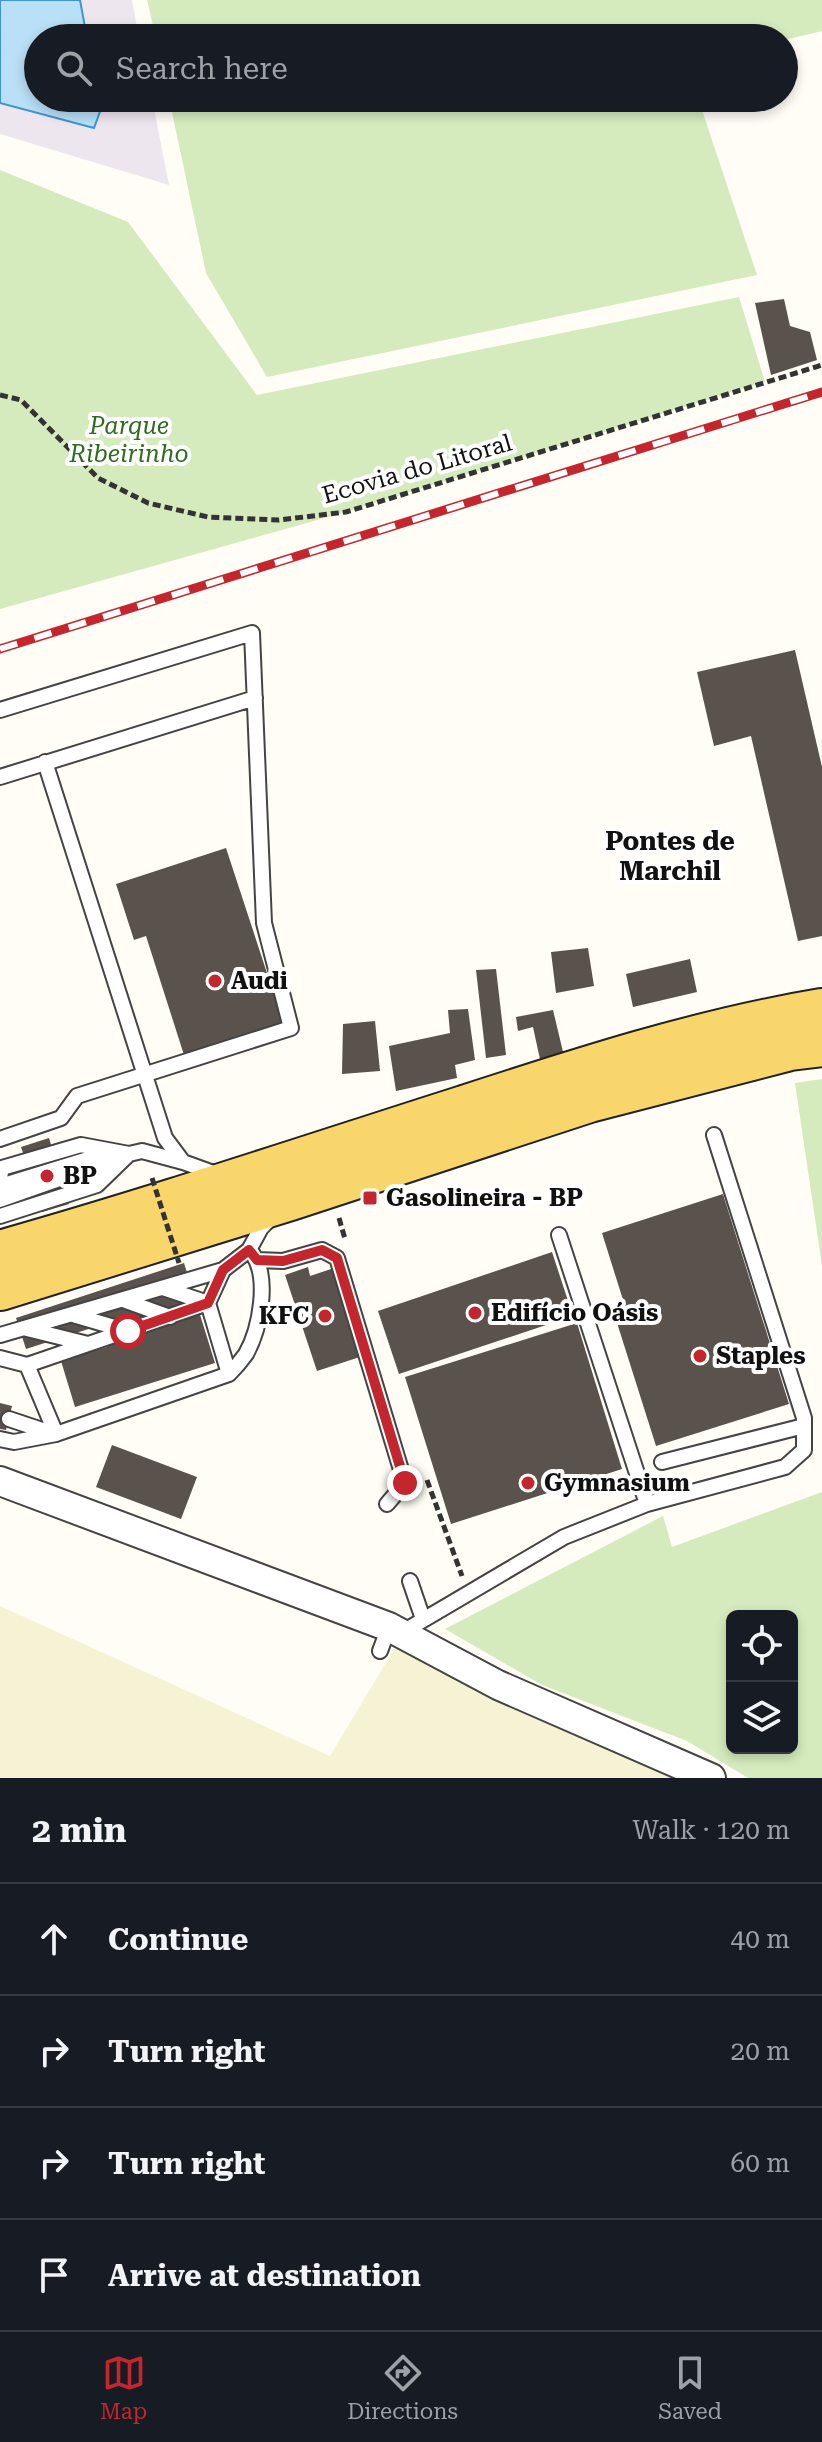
<!DOCTYPE html>
<meta charset="utf-8">
<style>
:root{--surface:#171b24;--page:#242831;--text:#f1f3f6;--muted:#9ea1a6;--line:#363941;--accent:#c4262e}
body{margin:0;font-family:"Roboto Serif",serif;background:var(--page);color:var(--text)}
.controls{position:absolute;right:24px;bottom:24px;display:grid;overflow:hidden;border-radius:12px;box-shadow:0 4px 12px #0003}
.controls button{width:72px;height:72px;display:grid;place-items:center;padding:0;border:0;border-bottom:2px solid var(--line);background:var(--surface);color:var(--text);font:40px sans-serif}
.stop{position:absolute;width:24px;height:24px;margin:-18px;border:6px solid #c4262e;border-radius:50%;background:#fff}
.stop.end{background:#c4262e;border-color:#fff;box-shadow:0 2px 8px #0008}
.list{margin:0;padding:0;list-style:none}
h2{display:flex;justify-content:space-between;align-items:center;height:104px;margin:0;padding:0 32px;font-size:34px}
h2 small{font-size:26px;font-weight:400;color:var(--muted)}
.list li{display:grid;grid-template-columns:52px 1fr auto;gap:24px;align-items:center;box-sizing:border-box;height:112px;padding:0 32px;border-top:2px solid var(--line)}
.list b{display:block;font-size:30px;white-space:nowrap}
.list em{font-size:26px;font-style:normal;color:var(--muted)}
.icon{flex:none;width:44px;height:44px;fill:none;stroke:currentColor;stroke-width:2;stroke-linecap:round;stroke-linejoin:round}
.map{position:relative;flex:none;width:822px;height:1778px;overflow:hidden}
.search{position:absolute;background:var(--surface);box-shadow:0 4px 12px #0003;left:24px;right:24px;top:24px;height:88px;display:flex;align-items:center;gap:20px;box-sizing:border-box;padding:0 28px;border-radius:44px;color:var(--muted);font-size:30px}
.sheet{height:552px;background:var(--surface)}
nav{display:flex;justify-content:space-around;align-items:center;box-sizing:border-box;height:112px;border-top:2px solid var(--line);background:var(--surface);font-size:22px;color:var(--muted)}
nav a{display:grid;justify-items:center;gap:4px}
nav .on{color:var(--accent)}
.map>svg:first-child{display:block}
.industrial{fill:#eee6ef}
.farmland{fill:#f6f3d4}
.green{fill:#d5ebbd;fill-rule:evenodd}
.water{fill:#b9e0f7;stroke:#3f96cf;stroke-width:2}
.building{fill:#5a524d}
.lines{fill:none;stroke-linecap:round;stroke-linejoin:round}
.lane-casing{stroke:#444;stroke-width:18}
.street-casing{stroke:#444;stroke-width:32}
.primary-casing{stroke:#222;stroke-width:48}
.path{stroke:#333;stroke-width:5;stroke-dasharray:8 4;stroke-linecap:butt}
.lane{stroke:#fff;stroke-width:14}
.street{stroke:#fff;stroke-width:28}
.primary{stroke:#f9d66b;stroke-width:44}
.rail-casing{stroke:#c4262e;stroke-width:9}
.rail{stroke:#fff;stroke-width:6;stroke-dasharray:18;stroke-linecap:butt}
.path-bridge{stroke:#333;stroke-width:5;stroke-dasharray:8 4;stroke-linecap:butt}
.route{stroke:#c4262e;stroke-width:10}
.poi-dot{fill:#c4262e;stroke:#fff;stroke-width:3}
.labels{text-anchor:middle;dominant-baseline:central;stroke-width:8;stroke-linejoin:round;paint-order:stroke}
.park-label{font-size:24px;font-style:italic;fill:#2f6b1f;stroke:#fff}
.street-label{font-size:24px;fill:#111;stroke:#fff}
.poi-label{font-size:24px;font-weight:bold;fill:#111;stroke:#fff;text-anchor:start}
.neighbourhood-label{font-size:26px;font-weight:bold;fill:#111;stroke:#fff}
</style>
<div class="map">
<svg width="822" height="1778" viewBox="0 0 822 1778">
<rect width="100%" height="100%" fill="#fffdf5"/>
<path class="industrial" d="M0,0h132l7,38h-101v60h114l17,87 -169,-51z"/>
<path class="farmland" d="M0,1606l330,150 66,-110 288,132h-684z"/>
<path class="green" d="M147,0h675v31l-38,9 -628,-2z
M169,98h529l59,177 -490,102 -61,-104z
M0,170l128,52 129,173 482,-98 26,85 -419,130 -346,97z
M822,1079v187l-27,-183z
M822,1492v286h-74l-61,-37 -145,-56 -97,-56 218,-113 9,31zM732,1616h60v132h-60z"/>
<path class="water" d="M0,0h80l7,38h-49v60h61l2,11 -7,19 -94,-25z"/>
<path class="building" d="M784,299l6,27 20,6 7,28 -46,15 -16,-72z
M795,650l27,117v169l-24,5 -47,-205 -37,10 -17,-74z
M226,848l57,174 -99,33 -38,-119 -12,4 -18,-56z
M588,948l6,38 -38,7 -5,-41z
M690,959l7,33 -64,15 -7,-33z
M496,969l10,86 -20,3 -10,-88z
M468,1009l7,51 -20,5 2,13 -61,13 -7,-45 61,-13 -2,-23z
M553,1010l11,46 -23,8 -8,-37 -15,4 -2,-14z
M375,1021l5,50 -38,3 1,-50z
M49,1138l20,66 -27,8 -11,-35 -31,11v-16l27,-8 -6,-17z
M723,1194l66,210 -133,42 -44,-139 12,-4 -22,-70z
M552,1252l21,64 -174,58 -21,-63z
M184,1263l31,100 -140,44 -14,-46 46,-14 -6,-22 -75,24 -10,-31z
M308,1267l2,9 27,-9 29,88 -49,16 -32,-96z
M577,1323l45,146 -171,55 -46,-147z
M0,1403l12,3 -6,24 -6,-1z
M112,1445l85,32 -16,42 -85,-32z"/>
<g class="lines">
<defs>
<path id="lane" d="M0,710l252,-77 12,290 27,105 -214,68 -16,22 -61,21
M45,762l120,376 18,24 36,13
M0,777l255,-79
M0,1177l2,-9 79,-23 48,9 13,-3 41,11
M0,1186l85,-26 16,-2
M0,1200l125,-44
M0,1216l97,-31 32,-31
M559,1235l88,269
M257,1260l26,1 39,-11 15,8 68,225 -18,21
M163,1288l45,15
M123,1300l47,17
M73,1315l55,16
M27,1329l61,15
M0,1335l223,-65
M0,1358l27,7 29,69 173,-60 -21,-71 15,-33 26,-20 12,-22 10,-10
M27,1365l181,-62
M229,1374c6,-6 12,-13 17,-20 14,-25 24,-77 6,-101
M9,1419l42,14
M0,1439l14,3 42,-8
M662,1462l142,-36
M410,1581l13,38
M401,1633l163,-96 83,-33 138,-37 19,-17v-32l-90,-283
M380,1651l9,-24"/>
<path id="street" d="M0,1481l389,146 109,58 213,93"/>
<path id="primary" d="M0,1253c156,-44 310,-96 464,-145 117,-38 237,-77 358,-97
M0,1288l290,-90 299,-98 201,-52 32,-4"/>
</defs>
<use href="#lane" class="lane-casing"/>
<use href="#street" class="street-casing"/>
<use href="#primary" class="primary-casing"/>
<path class="path" d="M0,395l21,5 77,78 50,25 60,14 71,3 67,-8 476,-147
M339,1218l6,21
M427,1480l35,96"/>
<use href="#lane" class="lane"/>
<use href="#street" class="street"/>
<use href="#primary" class="primary"/>
<defs>
<path id="rail" d="M0,649l822,-257"/>
</defs>
<use href="#rail" class="rail-casing"/>
<use href="#rail" class="rail"/>
<path class="path-bridge" d="M152,1178l27,85"/>
</g>
<g class="lines">
<path class="route" d="M128,1331l80,-28 15,-33 26,-20 8,10 26,1 39,-11 15,8 68,225"/>
</g>
<g class="poi-dot">
<circle cx="215" cy="981" r="8"/>
<circle cx="47" cy="1176" r="8"/>
<rect x="362" y="1190" width="16" height="16" rx="4"/>
<circle cx="475" cy="1313" r="8"/>
<circle cx="325" cy="1316" r="8"/>
<circle cx="700" cy="1356" r="8"/>
<circle cx="528" cy="1483" r="8"/>
</g>
<g class="labels">
<g class="park-label">
<text x="129" y="426">Parque<tspan x="129" dy="28">Ribeirinho</tspan></text>
</g>
<g class="street-label">
<text transform="translate(417 469) rotate(-16)">Ecovia do Litoral</text>
</g>
<g class="poi-label">
<text x="231" y="981">Audi</text>
<text x="63" y="1176">BP</text>
<text x="386" y="1198">Gasolineira - BP</text>
<text x="491" y="1313">Edifício Oásis</text>
<text x="309" y="1316" text-anchor="end">KFC</text>
<text x="716" y="1356">Staples</text>
<text x="544" y="1483">Gymnasium</text>
</g>
<g class="neighbourhood-label">
<text x="670" y="841">Pontes de<tspan x="670" dy="30">Marchil</tspan></text>
</g>
</g>
</svg>
<div class="controls">
<button><svg class="icon" aria-label="locate" viewBox="0 0 24 24"><circle cx="12" cy="12" r="6"/><path d="M12 2v4M12 18v4M2 12h4M18 12h4"/></svg></button>
<button><svg class="icon" aria-label="layers" viewBox="0 0 24 24"><path d="M12 4l9 5-9 5-9-5zM3 14l9 5 9-5"/></svg></button>
</div>
<div class="stop" style="left:128px;top:1331px"></div>
<div class="stop end" style="left:405px;top:1483px"></div>
<div class="search"><svg class="icon" aria-label="search" viewBox="0 0 24 24"><circle cx="10" cy="10" r="6"/><path d="M15 15l6 6"/></svg>Search here</div>
</div>
<section class="sheet">
<h2>2 min<small>Walk · 120 m</small></h2>
<ul class="list">
<li><svg class="icon" aria-label="ahead" viewBox="0 0 24 24"><path d="M12 20V5M6 11l6-6 6 6"/></svg><div><b>Continue</b></div><em>40 m</em></li>
<li><svg class="icon" aria-label="right" viewBox="0 0 24 24"><path d="M7 20v-9h11M14 6l5 5-5 5"/></svg><div><b>Turn right</b></div><em>20 m</em></li>
<li><svg class="icon" aria-label="right" viewBox="0 0 24 24"><path d="M7 20v-9h11M14 6l5 5-5 5"/></svg><div><b>Turn right</b></div><em>60 m</em></li>
<li><svg class="icon" aria-label="arrive" viewBox="0 0 24 24"><path d="M6 21V4h12l-3 4 3 4H6"/></svg><div><b>Arrive at destination</b></div></li>
</ul>
</section>
<nav>
<a class="on"><svg class="icon" aria-label="map" viewBox="0 0 24 24"><path d="M3 6l6-2 6 2 6-2v14l-6 2-6-2-6 2zM9 4v14M15 6v14"/></svg>Map</a>
<a><svg class="icon" aria-label="directions" viewBox="0 0 24 24"><path d="M12 3l9 9-9 9-9-9zM9 14v-3h6M13 9l2 2-2 2"/></svg>Directions</a>
<a><svg class="icon" aria-label="saved" viewBox="0 0 24 24"><path d="M7 4h10v16l-5-4-5 4z"/></svg>Saved</a>
</nav>
